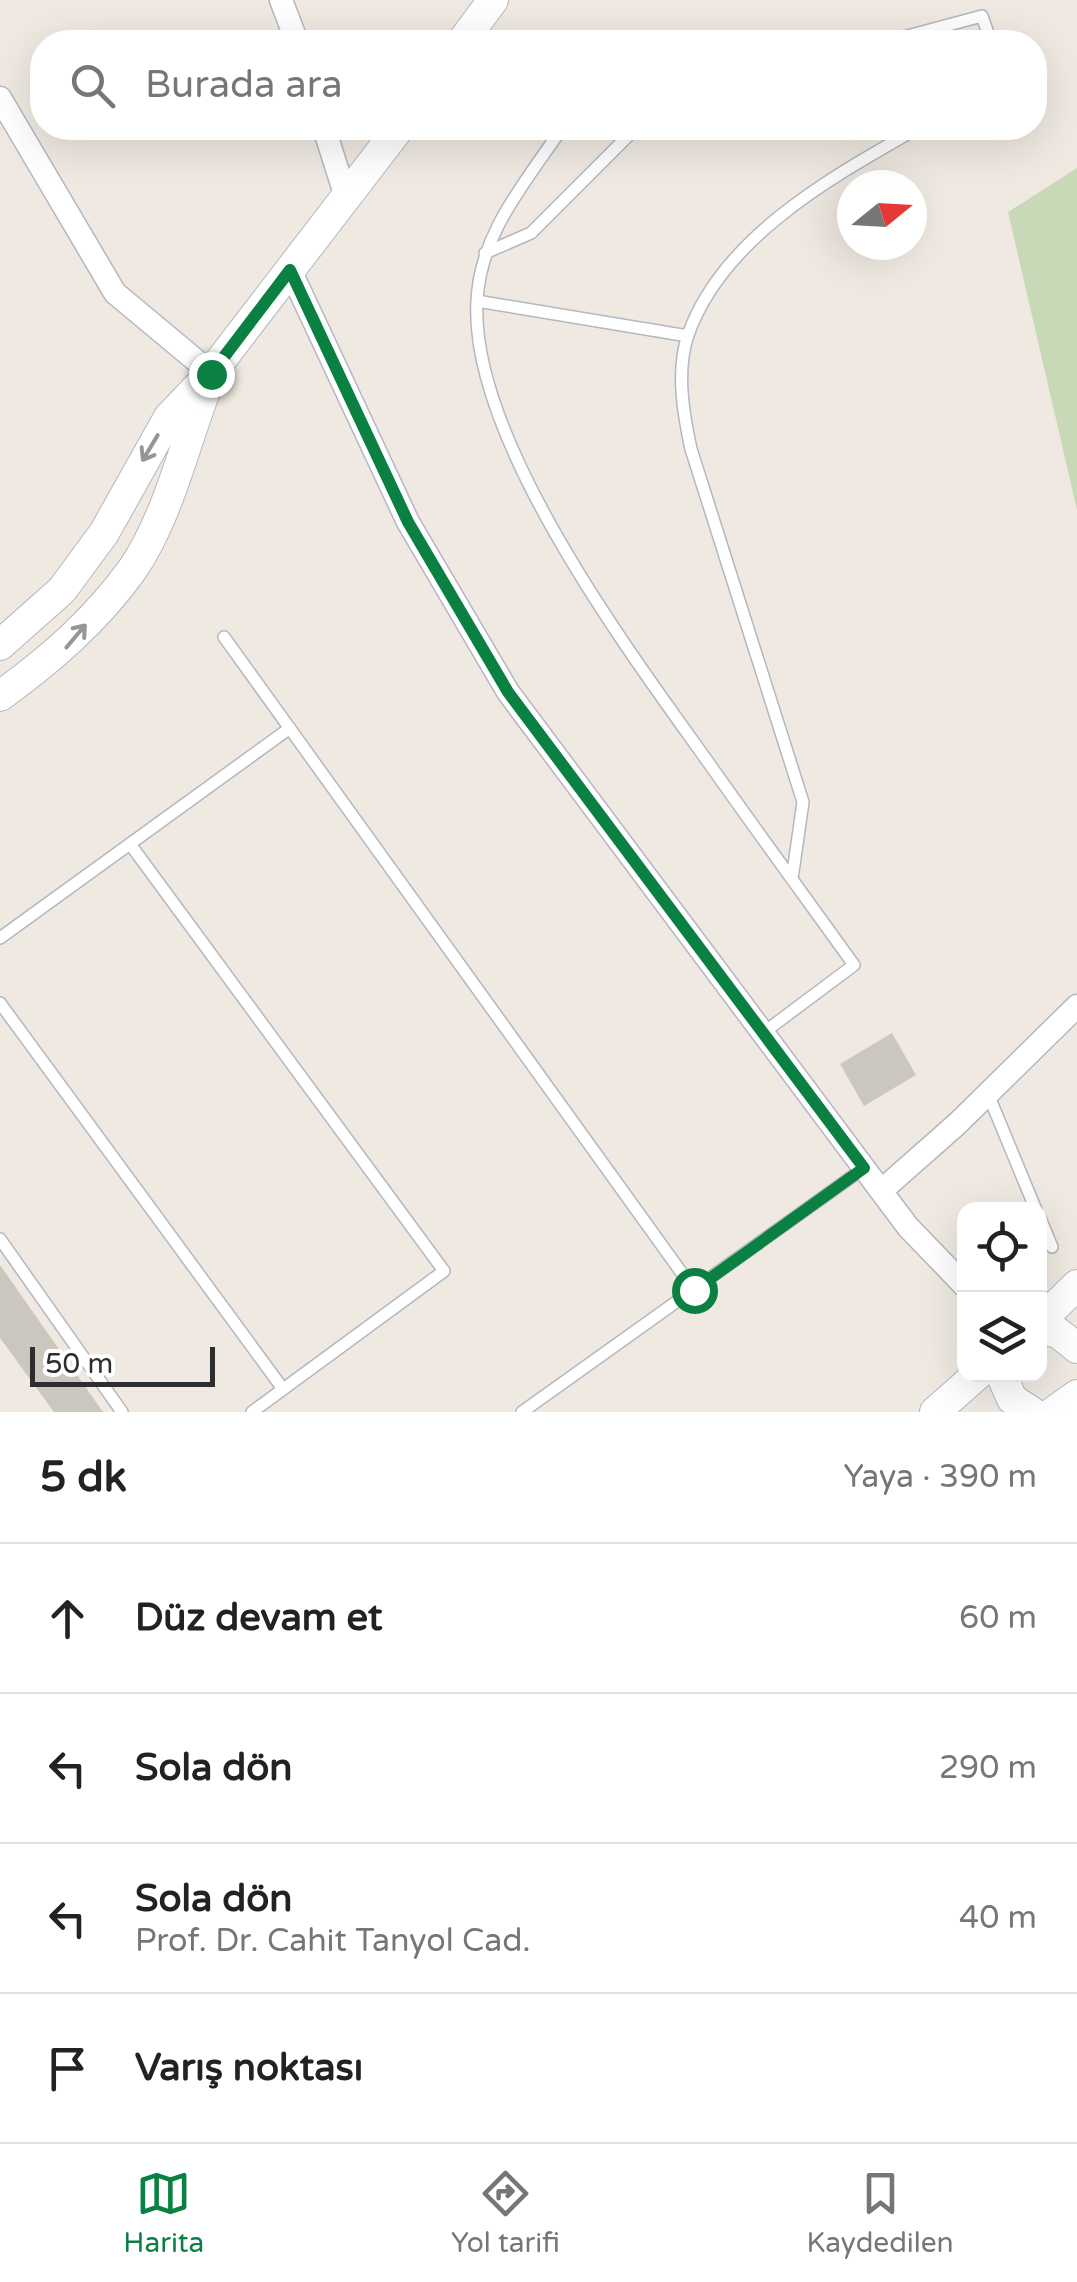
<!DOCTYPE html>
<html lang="tr">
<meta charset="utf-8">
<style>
:root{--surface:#fff;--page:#f6f6f6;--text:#222;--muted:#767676;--line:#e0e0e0;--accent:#0b8043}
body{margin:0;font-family:"Varela Round",sans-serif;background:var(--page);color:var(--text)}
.controls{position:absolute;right:30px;bottom:30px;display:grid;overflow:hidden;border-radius:20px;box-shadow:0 10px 40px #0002}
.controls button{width:90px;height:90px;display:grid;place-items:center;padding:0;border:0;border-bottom:2px solid var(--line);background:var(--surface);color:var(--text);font:50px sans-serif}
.compass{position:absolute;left:837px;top:170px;width:90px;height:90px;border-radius:50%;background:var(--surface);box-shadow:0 10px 40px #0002;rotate:72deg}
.scale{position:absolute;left:30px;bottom:25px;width:185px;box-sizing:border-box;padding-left:10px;border:5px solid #2e2e2e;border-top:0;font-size:28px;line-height:35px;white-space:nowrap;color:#2e2e2e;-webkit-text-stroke:8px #fff;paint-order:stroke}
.stop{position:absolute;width:30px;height:30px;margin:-22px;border:8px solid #0b8043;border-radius:50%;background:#fff}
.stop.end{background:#0b8043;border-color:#fff;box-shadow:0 2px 10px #0008}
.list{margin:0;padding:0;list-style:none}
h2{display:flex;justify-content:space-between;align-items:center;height:130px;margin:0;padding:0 40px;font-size:42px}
h2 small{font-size:32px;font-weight:400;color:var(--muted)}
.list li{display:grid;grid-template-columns:65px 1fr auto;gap:30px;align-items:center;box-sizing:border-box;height:150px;padding:0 40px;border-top:2px solid var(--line)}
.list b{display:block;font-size:38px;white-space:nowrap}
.list p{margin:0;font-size:32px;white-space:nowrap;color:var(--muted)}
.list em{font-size:32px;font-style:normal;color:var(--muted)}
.icon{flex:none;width:55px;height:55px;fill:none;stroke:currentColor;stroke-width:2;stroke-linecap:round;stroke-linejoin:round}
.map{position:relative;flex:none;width:1077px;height:1412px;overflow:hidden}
.search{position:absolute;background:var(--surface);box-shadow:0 10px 40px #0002;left:30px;right:30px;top:30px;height:110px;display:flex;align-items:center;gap:25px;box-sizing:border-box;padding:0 35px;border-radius:40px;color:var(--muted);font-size:38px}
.sheet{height:730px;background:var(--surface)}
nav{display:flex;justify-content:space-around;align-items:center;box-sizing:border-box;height:140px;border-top:2px solid var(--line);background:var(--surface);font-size:28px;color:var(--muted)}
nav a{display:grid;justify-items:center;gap:5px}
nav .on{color:var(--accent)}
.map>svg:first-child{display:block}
.cemetery{fill:#c8d9b8}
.building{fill:#cbc7bf}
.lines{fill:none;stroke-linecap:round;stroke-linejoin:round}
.lane-casing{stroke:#b4b7c1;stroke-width:14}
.street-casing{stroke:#b4b7c1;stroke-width:25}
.secondary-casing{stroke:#b4b7c1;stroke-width:32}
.lane{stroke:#fff;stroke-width:11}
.street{stroke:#fff;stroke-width:22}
.secondary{stroke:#fff;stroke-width:30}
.oneway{stroke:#969696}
.route{stroke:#0b8043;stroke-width:12}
</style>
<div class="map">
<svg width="1077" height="1412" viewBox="0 0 1077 1412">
<rect width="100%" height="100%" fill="#efe9e1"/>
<path class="cemetery" d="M1077,168v342l-69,-298z"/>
<path class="building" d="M892,1033l24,42 -52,31 -24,-42z
M0,1265l103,147h-49l-54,-74z"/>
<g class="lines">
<defs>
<path id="lane" d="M619,42h6
M885,42l97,-26 9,26
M562,128c-36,54 -82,105 -85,173 -8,137 153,352 231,461 48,68 97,135 146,203l-91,68
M485,253l46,-20 105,-105
M477,301l211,35
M224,637l470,653
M130,844l314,427 -192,141
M792,879l11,-77 -112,-353c-8,-36 -15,-79 -3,-114 35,-99 146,-159 230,-207
M0,938l290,-210
M0,1003l283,386
M988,1094l48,116
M1040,1218l12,29
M0,1239l122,173
M522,1412l342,-244"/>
<path id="street" d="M281,0l16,42
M0,98l115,195 96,80
M324,128l22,69
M290,270l118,252 100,170 400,535 56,58
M881,1191l76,-67 120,-118"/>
<path id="secondary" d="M462,42l31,-42
M0,645l62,-55 42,-57 65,-116 42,-44 188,-245
M0,696c50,-36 95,-75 132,-126 36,-52 52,-125 75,-184
M1040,1321l37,-36
M1040,1330l17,2 20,16
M1001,1374l11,25 20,13
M935,1412l43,-38
M1053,1412l24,-17"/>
</defs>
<use href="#lane" class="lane-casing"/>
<use href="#street" class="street-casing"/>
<use href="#secondary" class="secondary-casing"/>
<use href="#lane" class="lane"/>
<use href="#street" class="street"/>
<use href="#secondary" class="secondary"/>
</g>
<defs><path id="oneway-shaft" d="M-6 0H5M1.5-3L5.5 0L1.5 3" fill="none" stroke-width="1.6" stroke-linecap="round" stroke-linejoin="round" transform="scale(2.5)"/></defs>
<g class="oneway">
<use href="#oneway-shaft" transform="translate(150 448) rotate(121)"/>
<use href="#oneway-shaft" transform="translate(76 636) rotate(-50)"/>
</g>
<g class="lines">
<path class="route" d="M211,374l79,-104 118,252 100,170 356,476 -170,122"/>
</g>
</svg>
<div class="controls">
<button><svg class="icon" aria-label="locate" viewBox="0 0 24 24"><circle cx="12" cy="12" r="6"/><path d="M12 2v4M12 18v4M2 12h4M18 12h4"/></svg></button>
<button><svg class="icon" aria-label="layers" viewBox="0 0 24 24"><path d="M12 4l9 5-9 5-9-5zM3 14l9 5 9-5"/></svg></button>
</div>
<svg class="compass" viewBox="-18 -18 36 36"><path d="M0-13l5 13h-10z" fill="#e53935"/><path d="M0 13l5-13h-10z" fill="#767676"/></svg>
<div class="scale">50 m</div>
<div class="stop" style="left:694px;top:1290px"></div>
<div class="stop end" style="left:211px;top:374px"></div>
<div class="search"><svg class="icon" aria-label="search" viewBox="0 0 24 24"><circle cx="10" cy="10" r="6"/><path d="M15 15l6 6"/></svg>Burada ara</div>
</div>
<section class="sheet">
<h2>5 dk<small>Yaya · 390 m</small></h2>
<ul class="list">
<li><svg class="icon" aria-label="ahead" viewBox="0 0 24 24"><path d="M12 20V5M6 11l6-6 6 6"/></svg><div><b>Düz devam et</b></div><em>60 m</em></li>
<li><svg class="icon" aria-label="left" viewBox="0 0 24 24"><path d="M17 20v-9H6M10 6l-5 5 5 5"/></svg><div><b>Sola dön</b></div><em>290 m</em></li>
<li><svg class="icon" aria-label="left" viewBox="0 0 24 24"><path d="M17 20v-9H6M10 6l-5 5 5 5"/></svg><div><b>Sola dön</b><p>Prof. Dr. Cahit Tanyol Cad.</p></div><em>40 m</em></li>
<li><svg class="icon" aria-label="arrive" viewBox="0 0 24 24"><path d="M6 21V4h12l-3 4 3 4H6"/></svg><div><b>Varış noktası</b></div></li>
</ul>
</section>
<nav>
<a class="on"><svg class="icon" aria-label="map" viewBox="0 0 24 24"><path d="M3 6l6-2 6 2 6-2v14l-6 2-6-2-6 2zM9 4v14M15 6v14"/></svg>Harita</a>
<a><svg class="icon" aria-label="directions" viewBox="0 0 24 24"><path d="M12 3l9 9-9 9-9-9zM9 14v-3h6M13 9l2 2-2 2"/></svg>Yol tarifi</a>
<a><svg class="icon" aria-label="saved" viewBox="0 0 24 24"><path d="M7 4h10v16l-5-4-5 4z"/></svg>Kaydedilen</a>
</nav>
